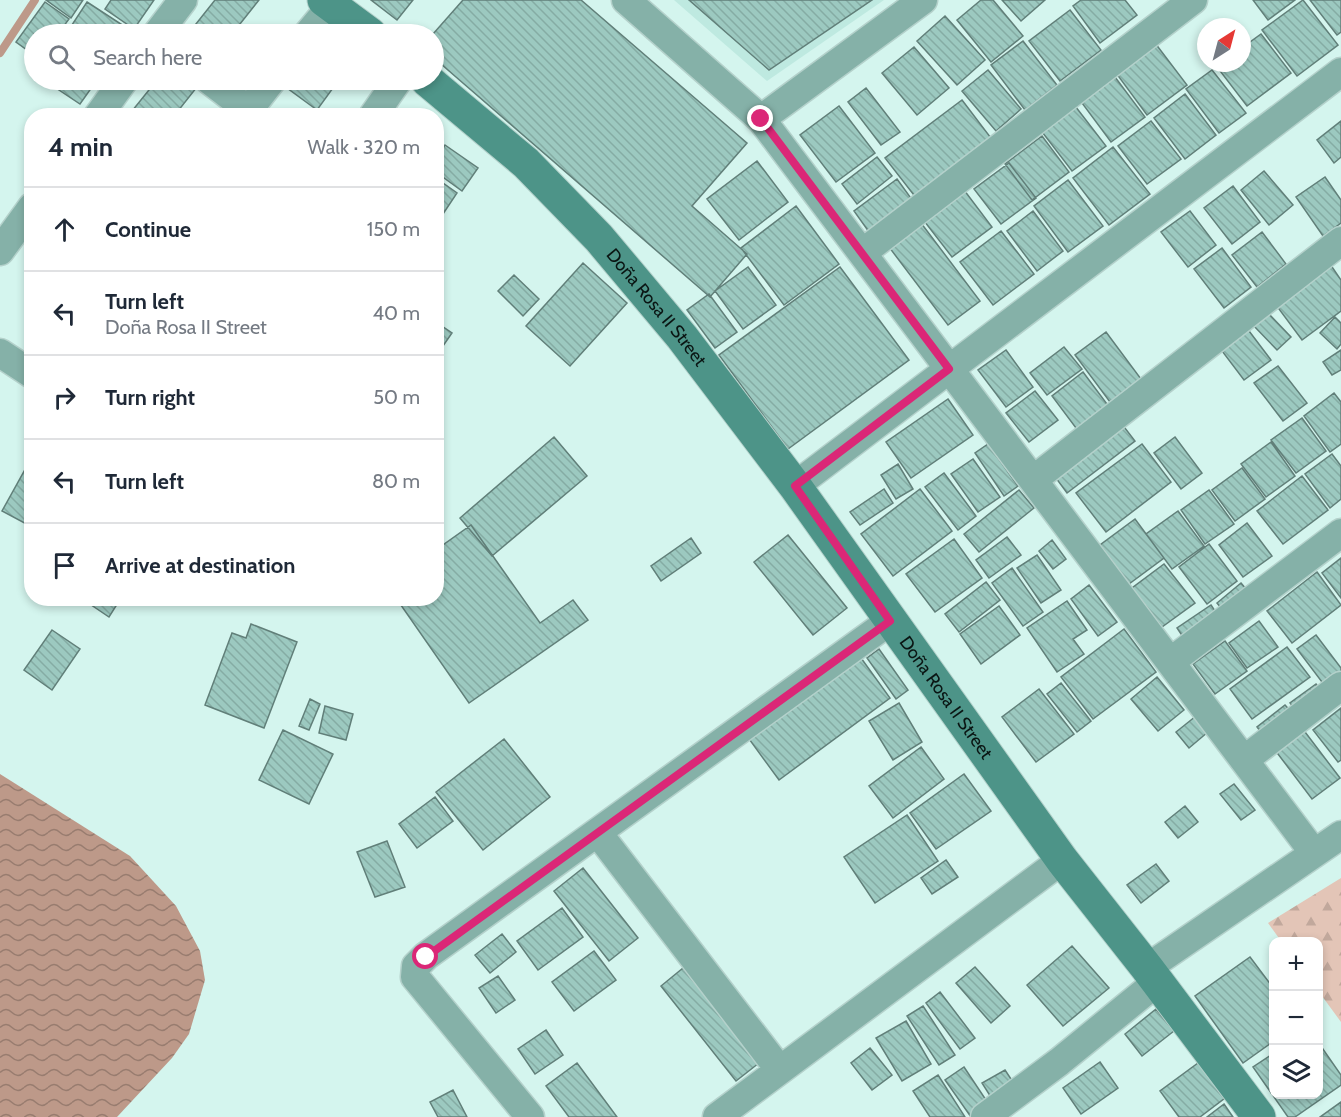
<!DOCTYPE html>
<meta charset="utf-8">
<style>
:root{--surface:#fff;--page:#f6f6f7;--text:#1f2937;--muted:#747a83;--line:#e0e1e3}
body{margin:0;font-family:Cabin,sans-serif;background:var(--page);color:var(--text)}
.controls{position:absolute;right:18px;bottom:18px;display:grid;overflow:hidden;border-radius:12px;box-shadow:0 3px 9px #0003}
.controls button{width:54px;height:54px;display:grid;place-items:center;padding:0;border:0;border-bottom:2px solid var(--line);background:var(--surface);color:var(--text);font:30px sans-serif}
.compass{position:absolute;left:1197px;top:18px;width:54px;height:54px;border-radius:50%;background:var(--surface);box-shadow:0 3px 9px #0003;rotate:36deg}
.stop{position:absolute;width:18px;height:18px;margin:-14px;border:4px solid #db2777;border-radius:50%;background:#fff}
.stop.end{background:#db2777;border-color:#fff;box-shadow:0 2px 6px #0008}
.list{margin:0;padding:0;list-style:none}
h2{display:flex;justify-content:space-between;align-items:center;height:78px;margin:0;padding:0 24px;font-size:26px}
h2 small{font-size:20px;font-weight:400;color:var(--muted)}
.list li{display:grid;grid-template-columns:39px 1fr auto;gap:18px;align-items:center;box-sizing:border-box;height:84px;padding:0 24px;border-top:2px solid var(--line)}
.list b{display:block;font-size:22px;white-space:nowrap}
.list p{margin:0;font-size:20px;white-space:nowrap;color:var(--muted)}
.list em{font-size:20px;font-style:normal;color:var(--muted)}
.icon{flex:none;width:33px;height:33px;fill:none;stroke:currentColor;stroke-width:2;stroke-linecap:round;stroke-linejoin:round}
.map{position:relative;flex:none;width:1341px;height:1117px;overflow:hidden}
.search{position:absolute;background:var(--surface);box-shadow:0 3px 9px #0003;left:24px;top:24px;width:420px;height:66px;display:flex;align-items:center;gap:15px;box-sizing:border-box;padding:0 21px;border-radius:33px;color:var(--muted);font-size:22px}
.panel{position:absolute;background:var(--surface);box-shadow:0 3px 9px #0003;left:24px;top:108px;width:420px;height:498px;border-radius:24px}
.map>svg:first-child{display:block}
.built{fill:#bee9e0}
.forest{fill:url(#forest-firs)}
.water{fill:url(#water-waves)}
.lines{fill:none;stroke-linecap:round;stroke-linejoin:round}
.stream{stroke:#bd9989;stroke-width:8}
.building{fill:url(#building-back-hatch);stroke:#617f79;stroke-width:1.5}
.minor-casing{stroke:#b4d1cb;stroke-width:31}
.secondary-casing{stroke:#b4d1cb;stroke-width:35}
.minor{stroke:#85b1a8;stroke-width:28}
.secondary{stroke:#4d9488;stroke-width:33}
.route{stroke:#db2777;stroke-width:8}
.labels{text-anchor:middle;dominant-baseline:central;stroke-width:5;stroke-linejoin:round;paint-order:stroke}
.street-label{font-size:18px;fill:#0a1513;stroke:#fff}
</style>
<div class="map">
<svg width="1341" height="1117" viewBox="0 0 1341 1117">
<defs>
<pattern id="forest-firs" width="22" height="20" patternUnits="userSpaceOnUse" patternTransform="scale(1.5)"><rect width="22" height="20" fill="#e3c5b7"/><path d="M5 1l3.5 6h-7zM16 11l3.5 6h-7z" fill="#c1a89c"/></pattern>
<pattern id="water-waves" width="16" height="10" patternUnits="userSpaceOnUse" patternTransform="scale(1.5)"><rect width="16" height="10" fill="#bd9989"/><path d="M0 5q4-4 8 0t8 0" fill="none" stroke="#987c6f"/></pattern>
<pattern id="building-back-hatch" width="6" height="6" patternUnits="userSpaceOnUse" patternTransform="scale(1.5)"><rect width="6" height="6" fill="#9cc9c0"/><path d="M-1 5l2 2M0 0l6 6M5-1l2 2" fill="none" stroke="#85aca4"/></pattern>
</defs>
<rect width="100%" height="100%" fill="#d4f5ee"/>
<path class="built" d="M674,0h210l-117,81z"/>
<path class="forest" d="M1341,878v144l-22,-30 -1,-50 -37,-1 -13,-18z"/>
<path class="water" d="M0,774l130,82 46,50 24,45 5,29 -16,54 -17,24 -55,59h-117z"/>
<g class="lines">
<path class="stream" d="M0,53l35,-53"/>
</g>
<path class="building" d="M46,0h37l-12,18z
M111,0h43l-20,29 -29,-20z
M215,0h44l-27,34h-44z
M371,0h42l-16,20z
M463,0h118l166,143 -55,63 55,48 -37,43 -276,-239 -1,-24z
M689,0h183l-103,70z
M981,0h12l30,36 -32,26 -34,-42z
M1002,0h43l-24,21z
M1081,0h44l12,15 -37,28 -27,-37z
M1253,0h42l-27,20z
M1303,0l35,45 -41,31 -35,-46z
M1310,0h31v32l-4,3z
M45,2l24,17 -11,15h-24v21l-18,-13z
M87,2l43,28 -3,4h-61z
M1070,10l31,40 -41,31 -31,-40z
M945,16l40,44 -28,25 -40,-44z
M1261,34l30,39 -44,33 -30,-39 5,-4h20v-15z
M1023,41l34,44 -32,25 -34,-45z
M1155,43l32,42 -40,30 -31,-42z
M914,47l35,41 -32,27 -35,-42z
M988,70l33,39 -25,22 -34,-40z
M1212,70l34,43 -27,20 -33,-44z
M1112,73l33,44 -34,25 -32,-43z
M44,80h53l-17,24z
M157,80h30l10,7 -23,29h-46z
M287,80h35l11,8 -16,22 -34,-25z
M866,88l34,44 -19,13 -33,-43z
M1185,94l31,41 -31,24 -31,-41z
M962,100l32,42 -77,57 -32,-41z
M1072,102l34,44 -34,25 -33,-43z
M839,106l36,47 -39,29 -36,-47z
M1151,121l30,38 -34,25 -29,-38z
M1341,121v36l-7,6 -17,-23z
M1042,136l27,36 -37,28 -27,-36z
M445,145l33,23 -16,23 -26,-19v-14z
M1113,147l37,47 -41,31 -36,-47z
M877,157l15,19 -35,28 -15,-20z
M757,161l31,41 -49,38 -32,-41z
M1009,163l27,35 -35,26 -27,-35z
M1264,171l29,34 -24,20 -28,-35z
M1325,177l16,23v23l-18,13 -27,-39z
M436,178l21,15 -14,21 -7,-4z
M897,179l16,22 -44,31 -15,-21z
M1068,180l35,46 -35,26 -34,-46z
M961,186l31,41 -40,30 -31,-40z
M1233,186l27,36 -28,22 -28,-36z
M796,206l43,58 -55,41 -43,-57z
M1033,211l30,40 -26,20 -30,-40z
M1190,211l26,34 -28,22 -27,-35z
M918,219l62,82 -32,24 -62,-82z
M1001,231l33,43 -41,31 -33,-43z
M1262,232l24,32 -29,23 -25,-32z
M1222,248l29,39 -27,21 -30,-39z
M583,263l44,40 -57,63 -44,-40z
M1330,264l11,16v31l-39,29 -26,-35z
M748,267l28,38 -33,24 -28,-38z
M840,267l69,93 -121,89 -69,-94z
M514,275l25,24 -16,17 -25,-25z
M709,294l28,38 -22,16 -28,-38z
M1267,312l24,25 -14,13 -24,-25z
M1335,317l6,6v21l-4,5 -17,-16z
M436,322l16,11 -16,23z
M1246,327l25,33 -27,20 -25,-33z
M1106,332l35,47 -31,23 -35,-47z
M1064,347l18,22 -35,26 -17,-22z
M1006,350l27,37 -27,20 -28,-37z
M1341,350v20l-9,5 -9,-13z
M1278,366l29,37 -24,18 -29,-38z
M1083,372l27,36 -31,24 -27,-36z
M1035,391l23,29 -29,22 -23,-29z
M1334,393l7,9v42l-11,8 -26,-36z
M948,399l25,36 -62,43 -25,-36z
M1302,418l24,33 -30,22 -25,-33z
M1118,419l17,22 -68,52 -17,-23z
M554,437l33,39 -95,80 -32,-38z
M1175,437l27,36 -21,16 -27,-36z
M1271,442l24,34 -29,21 -25,-33z
M988,444l30,42 -14,10 -29,-43z
M1142,444l29,38 -65,50 -30,-39z
M1332,454l9,12v33l-11,9 -25,-34z
M32,457v70l-30,-16z
M973,459l27,38 -22,15 -27,-38z
M898,464l15,25 -17,10 -15,-24z
M1242,468l23,31 -30,22 -23,-31z
M944,473l32,43 -18,14 -33,-43z
M1302,476l26,34 -45,34 -26,-33z
M884,489l9,14 -33,22 -10,-13z
M920,489l32,42 -59,45 -32,-42z
M1019,490l15,18 -55,44 -15,-18z
M1209,490l25,34 -29,20 -24,-34z
M1178,511l26,35 -32,23 -26,-35z
M1135,519l29,39 -35,26 -29,-39z
M1247,523l25,33 -29,21 -24,-32z
M471,525l69,98 33,-23 15,20 -119,83 -73,-105h40v-48z
M788,535l59,73 -34,27 -59,-73z
M1007,537l14,18 -32,23 -13,-18z
M691,538l10,15 -40,28 -10,-15z
M954,539l28,39 -47,34 -29,-38z
M1052,540l14,19 -13,10 -14,-18z
M1209,544l28,37 -30,23 -28,-37z
M1037,555l24,35 -20,13 -24,-35z
M1341,558v40l-19,-25z
M1164,564l31,39 -33,24 -30,-39z
M1012,568l31,44 -20,14 -31,-43z
M1317,572l24,33 -49,38 -25,-32z
M986,582l14,18 -41,32 -14,-18z
M1241,583l10,12 -24,20 -10,-12z
M1089,585l28,37 -19,14 -27,-37z
M81,598h40l-12,19z
M1067,601l20,29 -14,9 11,15 -27,18 -30,-44z
M1211,605l10,15 -34,23 -10,-15z
M999,606l21,29 -39,29 -21,-30z
M1259,621l19,26 -31,21 -18,-25z
M251,624l46,18 -33,86 -59,-23 27,-72 14,5z
M1124,629l32,43 -63,47 -32,-42z
M52,630l28,19 -28,41 -28,-20z
M1316,635l25,33v7l-16,11 -28,-37z
M1225,641l22,30 -32,23 -22,-30z
M1287,647l23,30 -58,42 -22,-30z
M879,649l29,41 -12,9 -29,-41z
M856,651l34,47 -111,82 -35,-48z
M1157,677l27,33 -26,21 -27,-32z
M1061,683l30,38 -14,11 -30,-38z
M1316,684l8,11 -25,19 -9,-11z
M1039,689l35,45 -38,28 -34,-45z
M310,699l10,5 -11,26 -10,-4z
M899,703l23,39 -29,18 -24,-39z
M1285,705l10,11 -29,23 -9,-12z
M325,706l28,8 -7,26 -27,-7z
M1341,708v52l-3,2 -25,-32z
M1196,716l12,16 -19,16 -13,-16z
M1302,728l38,50 -28,21 -37,-49z
M283,730l50,24 -24,50 -50,-24z
M504,739l46,58 -67,53 -47,-58z
M921,747l23,32 -51,39 -24,-32z
M964,774l27,37 -55,38 -26,-36z
M1234,784l21,26 -14,10 -21,-26z
M435,797l18,24 -36,27 -18,-24z
M1185,806l13,16 -20,16 -13,-16z
M907,815l31,46 -63,42 -31,-46z
M387,841l18,46 -30,10 -18,-45z
M946,860l12,17 -26,17 -11,-16z
M1156,864l13,17 -28,22 -14,-18z
M583,868l55,70 -29,23 -55,-70z
M562,908l21,29 -45,33 -21,-29z
M502,934l14,18 -26,21 -15,-18z
M1072,946l37,42 -46,38 -36,-41z
M594,951l22,29 -42,31 -22,-29z
M1250,957l24,32v52l-31,22 -48,-67z
M975,967l35,39 -19,17 -35,-40z
M683,968l76,95 -23,18 -75,-95z
M498,976l17,24 -19,13 -17,-25z
M940,992l35,46 -15,11 -34,-46z
M923,1006l32,49 -16,10 -32,-49z
M1156,1009l18,22 -32,25 -17,-22z
M906,1021l25,43 -29,17 -26,-43z
M546,1030l17,25 -28,19 -17,-25z
M1318,1042l23,33v10l-46,32h-7l-35,-50 21,-14v41h44z
M870,1048l22,27 -20,15 -21,-27z
M1100,1062l18,26 -37,26 -18,-26z
M577,1063l40,54h-48l-23,-31z
M1198,1063l27,35 -25,19h-21l-19,-26z
M964,1067l26,39 -19,11 -26,-37z
M1005,1070l12,18 -23,14 -12,-19z
M938,1075l27,42h-35l-17,-26z
M453,1090l14,27h-29l-8,-15z
M1341,1102v15h-21z
M1224,1104l9,13h-26z"/>
<g class="lines">
<defs>
<path id="minor" d="M626,0l135,119 553,734
M157,34l26,-34
M308,34l24,-29
M209,80l47,36
M98,116l26,-36
M244,116l28,-36
M373,116l25,-36
M761,119l162,-119
M0,251l32,-44
M862,253l331,-253
M0,353l32,21
M1033,480l308,-239
M795,486l546,-414
M1170,662l171,-129
M1244,760l97,-74
M598,833l181,236
M1147,968l194,-133
M530,1117l-115,-140 1,-11 10,-10 464,-335
M717,1117l345,-257
M985,1117l74,-55 98,-80"/>
<g id="secondary">
<path d="M324,0l46,34"/>
<path id="s1" d="M427,80l99,83 73,75 83,99 113,149 267,374 85,108 112,149"/>
</g>
</defs>
<use href="#minor" class="minor-casing"/>
<use href="#secondary" class="secondary-casing"/>
<use href="#minor" class="minor"/>
<use href="#secondary" class="secondary"/>
</g>
<g class="lines">
<path class="route" d="M426,957l464,-336 -95,-135 154,-117 -188,-250"/>
</g>
<g class="labels">
<g class="street-label">
<text stroke="none"><textPath href="#s1" startOffset="324">Doña Rosa II Street</textPath></text>
<text stroke="none"><textPath href="#s1" startOffset="810">Doña Rosa II Street</textPath></text>
</g>
</g>
</svg>
<div class="controls">
<button>+</button>
<button>−</button>
<button><svg class="icon" aria-label="layers" viewBox="0 0 24 24"><path d="M12 4l9 5-9 5-9-5zM3 14l9 5 9-5"/></svg></button>
</div>
<svg class="compass" viewBox="-18 -18 36 36"><path d="M0-13l5 13h-10z" fill="#e53935"/><path d="M0 13l5-13h-10z" fill="#747a83"/></svg>
<div class="stop" style="left:426px;top:957px"></div>
<div class="stop end" style="left:761px;top:119px"></div>
<div class="search"><svg class="icon" aria-label="search" viewBox="0 0 24 24"><circle cx="10" cy="10" r="6"/><path d="M15 15l6 6"/></svg>Search here</div>
<section class="panel">
<h2>4 min<small>Walk · 320 m</small></h2>
<ul class="list">
<li><svg class="icon" aria-label="ahead" viewBox="0 0 24 24"><path d="M12 20V5M6 11l6-6 6 6"/></svg><div><b>Continue</b></div><em>150 m</em></li>
<li><svg class="icon" aria-label="left" viewBox="0 0 24 24"><path d="M17 20v-9H6M10 6l-5 5 5 5"/></svg><div><b>Turn left</b><p>Doña Rosa II Street</p></div><em>40 m</em></li>
<li><svg class="icon" aria-label="right" viewBox="0 0 24 24"><path d="M7 20v-9h11M14 6l5 5-5 5"/></svg><div><b>Turn right</b></div><em>50 m</em></li>
<li><svg class="icon" aria-label="left" viewBox="0 0 24 24"><path d="M17 20v-9H6M10 6l-5 5 5 5"/></svg><div><b>Turn left</b></div><em>80 m</em></li>
<li><svg class="icon" aria-label="arrive" viewBox="0 0 24 24"><path d="M6 21V4h12l-3 4 3 4H6"/></svg><div><b>Arrive at destination</b></div></li>
</ul>
</section>
</div>
